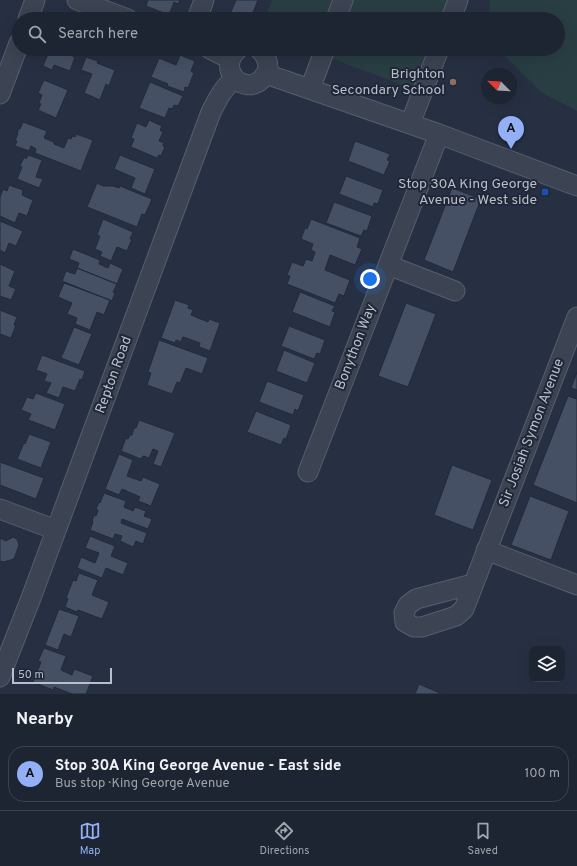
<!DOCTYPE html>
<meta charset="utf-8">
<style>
:root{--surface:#1d2432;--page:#2a303e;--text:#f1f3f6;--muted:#a0a4ac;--line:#3b414d;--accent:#93b0f7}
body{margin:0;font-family:Overpass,sans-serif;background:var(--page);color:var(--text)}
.controls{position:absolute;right:12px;bottom:12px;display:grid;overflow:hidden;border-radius:8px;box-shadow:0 4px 16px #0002}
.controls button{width:36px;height:36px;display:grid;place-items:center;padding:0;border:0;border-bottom:1px solid var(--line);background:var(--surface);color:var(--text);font:20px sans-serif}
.compass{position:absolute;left:481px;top:68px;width:36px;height:36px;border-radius:50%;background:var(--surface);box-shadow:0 4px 16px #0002;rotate:294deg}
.scale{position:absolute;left:12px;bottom:10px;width:100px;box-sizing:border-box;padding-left:4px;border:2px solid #b9becc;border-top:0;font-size:11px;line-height:14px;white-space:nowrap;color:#b9becc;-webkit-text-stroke:3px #202838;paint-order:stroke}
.you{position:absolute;left:370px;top:279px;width:14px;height:14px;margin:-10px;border:3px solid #fff;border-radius:50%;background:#1a73e8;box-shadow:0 0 0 6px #1a73e833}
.badge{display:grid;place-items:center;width:26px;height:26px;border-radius:50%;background:var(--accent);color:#111;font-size:13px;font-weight:700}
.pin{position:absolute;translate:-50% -33px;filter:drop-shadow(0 1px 2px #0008)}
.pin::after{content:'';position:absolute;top:21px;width:14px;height:12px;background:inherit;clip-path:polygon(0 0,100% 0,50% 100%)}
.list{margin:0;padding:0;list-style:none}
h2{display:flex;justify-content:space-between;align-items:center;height:52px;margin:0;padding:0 16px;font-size:17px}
h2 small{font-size:13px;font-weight:400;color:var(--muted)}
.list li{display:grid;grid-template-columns:26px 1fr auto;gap:12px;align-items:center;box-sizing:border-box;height:56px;margin:0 8px 8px;padding:0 8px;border:1px solid var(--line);border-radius:16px}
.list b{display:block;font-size:15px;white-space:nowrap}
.list p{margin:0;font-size:13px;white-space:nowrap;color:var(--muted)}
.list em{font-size:13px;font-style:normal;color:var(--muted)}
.icon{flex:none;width:22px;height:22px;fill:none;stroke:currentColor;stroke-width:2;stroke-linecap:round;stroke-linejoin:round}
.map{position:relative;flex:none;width:577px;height:694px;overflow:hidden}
.search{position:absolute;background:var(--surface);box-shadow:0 4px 16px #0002;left:12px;right:12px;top:12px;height:44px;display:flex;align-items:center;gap:10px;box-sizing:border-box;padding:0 14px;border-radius:22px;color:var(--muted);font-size:15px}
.sheet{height:116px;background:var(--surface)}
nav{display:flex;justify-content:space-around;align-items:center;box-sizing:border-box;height:56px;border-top:1px solid var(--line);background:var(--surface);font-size:11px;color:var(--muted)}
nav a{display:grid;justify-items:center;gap:2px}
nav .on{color:var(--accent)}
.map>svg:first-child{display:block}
.green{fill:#293e43}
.building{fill:#465064;stroke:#222a3a}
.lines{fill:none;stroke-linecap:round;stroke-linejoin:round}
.minor-casing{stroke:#575e6d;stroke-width:21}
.minor{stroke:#3c4352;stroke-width:19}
.education-dot{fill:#8d6e63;stroke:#202838;stroke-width:1.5}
.transit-dot{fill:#1a4fb4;stroke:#202838;stroke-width:1.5}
.labels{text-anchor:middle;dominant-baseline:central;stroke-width:4;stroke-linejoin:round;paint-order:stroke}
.poi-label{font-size:14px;fill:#b9becc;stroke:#202838;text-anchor:end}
.street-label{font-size:14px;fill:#b9becc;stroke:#202838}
</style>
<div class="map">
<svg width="577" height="694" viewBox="0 0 577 694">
<rect width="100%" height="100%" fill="#273043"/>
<path class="green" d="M272,0h178l-7,19h-178z
M490,0h87v111l-36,-19 -39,-39 -1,-4h57v-30h-69z
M306,49h125l-15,41z"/>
<path class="building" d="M148,0h32l-2,4 -4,-2 -5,13 -23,-9z
M236,0h22l-7,18 4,1h-24l1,-4 -2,-1z
M50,49h13l-1,3 13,5 -5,14 -16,-6 -2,5 -9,-4z
M74,49h19l-2,6z
M180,55l15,6 -4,10 3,2 -6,15 -3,-1 -1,5 -17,-6 1,-2 -17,-7 8,-19 17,7z
M86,57l12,4 -1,2 18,7 -6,16 -3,-2 -6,16 -16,-7 8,-19 -11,-4z
M44,80l24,10 -12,28 -18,-8 3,-6 -2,-1 3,-8 -4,-2z
M150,82l33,14 -5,10 -4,-1 -2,4 -3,-1 -4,10 -26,-10z
M149,120l13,6 -2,4 3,2 -4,9 5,2 -1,3 2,1 -4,9 -2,-1 -2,3 -26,-11 3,-8 -3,-1 6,-15 9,4z
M23,122l24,9 -3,7 10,4v2l10,4 4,-10 3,1 1,-3 3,1 1,-3 17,6 -12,31 -46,-18 1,-4 -5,-3 -2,5 -14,-5 2,-5h-2l3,-8h-1l2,-5 1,1z
M355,141l35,13 -3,6 3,1 -6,14 -36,-14z
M28,155l14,5 -6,17 7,2 -4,9 -22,-9 5,-12 -2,-1 4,-9 2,2z
M120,155l35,14 -10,25 -14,-6 4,-10 -21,-9z
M346,176l37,14 -5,14 -4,-1 -1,4 -34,-13z
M97,183l6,3h10l6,2 1,-2 32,13 -7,16 -3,-1 -5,13 -50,-20z
M9,185l14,5 -1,5 11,5 -6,16 -8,-3 -4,10 -15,-7v-19l3,-8 4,2z
M452,188l29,11 -28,73 -29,-12z
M334,202l38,14 -5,15 -3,-1 -3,6 -35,-13z
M103,219l30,13 -3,7h2l-5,12 -10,-4 -6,14 -11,-5 2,-4 -7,-3 5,-13 -3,-1z
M311,219l49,19 -3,9 5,2 -7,16 -25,-10 -5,15 25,10 -6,16 -5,-2 -4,9 -48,-19 3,-8 -3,-1 5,-13 11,4 3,-7 6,2 3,-9 -4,-2 2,-6 -12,-5 4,-11 2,1z
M0,221l23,10 -7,15 -7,-3 -4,10 -5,-3z
M73,249l27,11 -1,4 9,4 2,-5 13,6 -6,15 -40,-16 2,-5 -10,-4z
M0,264l15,7 -6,15 7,3 -5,11 -11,-4z
M77,268l40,16 -4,8 2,1 -3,8 -50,-20 4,-10 9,3z
M64,283l46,17 -6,15 -7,-3 -7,18 -15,-6 2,-6 -10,-4 5,-11 -14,-6z
M300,292l35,14 -3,5 3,1 -5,15 -38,-15z
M175,300l14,5 -1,3 5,2 -2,5 17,7 1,-3 11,4 -10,28 -11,-4 1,-4 -17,-6 -2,5 -5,-2 -1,3 -14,-5z
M406,303l30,11 -28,73 -30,-11z
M0,310l17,7 -3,8h2l-5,13 -11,-4z
M289,326l36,14 -5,14 -3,-1 -3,6 -33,-13z
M74,327l18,7 -13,31 -18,-7z
M159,340l49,18 -6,16 -16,-6 -6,15 -3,-1 -5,12 -25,-9 4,-12 -3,-1z
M284,350l31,13 -8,20 -31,-12z
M42,355l43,16 -3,9 -2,-1 -5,12 -12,-4 -4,11 -13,-5 5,-10 -7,-2 3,-7 -11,-4z
M577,372v18l-6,-2z
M267,381l37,14 -6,16 -3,-2 -2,6 -34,-13z
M36,393l29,11 -10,26 -27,-10 3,-6 -10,-4 6,-13 6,2z
M568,396l9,3v104l-44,-18z
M256,411l35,14 -5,14 -2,-1 -3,7 -34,-13z
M139,420l36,13 -14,34 -8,-3 5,-13 -5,-2 -4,9 -6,-2 -2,3 -20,-8 5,-13 2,1 2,-4h2l2,-7h2z
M29,434l22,8 -10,26 -24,-9 7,-16 1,1z
M119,454l14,6 -6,16 14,5 2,-4 17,7 -9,22 -13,-5 2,-4 -18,-8 -3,6 -14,-6z
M0,462l44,16 -8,21 -36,-14z
M452,465l40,15 -19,50 -39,-15z
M104,493l22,8 -2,6 9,4 2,-4 11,4 -2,5 8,3 -4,10 -26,-10 -1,4 26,10 -4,11 -7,-3 -3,6 -13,-6 2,-5 -7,-2 -2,5 -23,-9 3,-8 -1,-1 2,-6 2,1 2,-6 -2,-1 3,-7 1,1z
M530,496l39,15 -18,49 -40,-15z
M90,536l25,10 -4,10 17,7 -5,12 -17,-7 -4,10 -25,-10 4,-11 14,6 4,-10 -14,-5z
M13,537l4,2 2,6 -5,14 -11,3 -3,-1v-23l6,3z
M79,573l19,7 -6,15 17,7 -7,17 -24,-9 -1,2 -12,-5 3,-8 -2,-1 7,-18 3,1z
M59,609l20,7 -8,21 -7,-3 -6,16 -13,-5z
M44,648l22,8 -5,14 11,5 2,-6 19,7 -7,18h-14l-18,-7 -1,3 -20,-8 8,-20 -3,-1z
M419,684l23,10h-27z"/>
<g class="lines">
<defs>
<path id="minor" d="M77,0l51,19
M28,19l7,-19
M197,19l7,-19
M336,19l7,-19
M451,19l7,-19
M210,49l20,10
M238,49c-23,20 6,48 24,30 3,-3 5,-7 6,-11 0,-8 -3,-14 -9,-19
M266,74l173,60 138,52
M310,89l15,-40
M0,94l19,-51
M410,124l29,-75
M388,265l67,26
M308,472l131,-338
M0,509l56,21
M486,550l91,35
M473,584l-57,15 -8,6 -4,8 1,9 9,5h8l34,-11 8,-7 113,-292
M0,677l31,-79 180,-486c7,-13 12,-25 24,-33"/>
</defs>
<use href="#minor" class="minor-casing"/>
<use href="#minor" class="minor"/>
</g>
<circle class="education-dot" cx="453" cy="82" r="4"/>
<rect class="transit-dot" x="541" y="188" width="8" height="8" rx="2"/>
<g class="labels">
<g class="poi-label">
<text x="445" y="74">Brighton<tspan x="445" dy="16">Secondary School</tspan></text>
<text x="537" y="184">Stop 30A King George<tspan x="537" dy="16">Avenue - West side</tspan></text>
</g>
<g class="street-label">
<text transform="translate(356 347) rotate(-69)">Bonython Way</text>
<text transform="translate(114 375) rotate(-70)">Repton Road</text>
<text transform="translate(532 433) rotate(-69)">Sir Josiah Symon Avenue</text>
</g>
</g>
</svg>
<div class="controls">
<button><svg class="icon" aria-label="layers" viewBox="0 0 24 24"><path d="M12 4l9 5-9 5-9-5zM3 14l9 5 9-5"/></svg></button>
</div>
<svg class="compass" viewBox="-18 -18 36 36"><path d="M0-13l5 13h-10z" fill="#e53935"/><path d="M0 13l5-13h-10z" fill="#a0a4ac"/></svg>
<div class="scale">50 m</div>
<div class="you"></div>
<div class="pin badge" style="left:511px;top:149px">A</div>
<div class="search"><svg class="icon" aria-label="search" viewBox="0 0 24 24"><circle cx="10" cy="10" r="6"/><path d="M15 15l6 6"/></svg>Search here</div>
</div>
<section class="sheet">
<h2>Nearby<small></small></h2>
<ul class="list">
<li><span class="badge">A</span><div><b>Stop 30A King George Avenue - East side</b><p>Bus stop · King George Avenue</p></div><em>100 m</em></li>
</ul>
</section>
<nav>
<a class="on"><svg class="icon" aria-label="map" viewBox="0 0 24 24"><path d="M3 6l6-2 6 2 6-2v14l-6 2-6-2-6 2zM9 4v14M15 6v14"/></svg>Map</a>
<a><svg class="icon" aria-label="directions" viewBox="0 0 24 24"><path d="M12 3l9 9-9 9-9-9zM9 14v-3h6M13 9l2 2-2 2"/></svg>Directions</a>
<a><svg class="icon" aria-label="saved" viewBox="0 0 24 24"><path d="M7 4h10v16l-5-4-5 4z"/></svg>Saved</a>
</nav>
